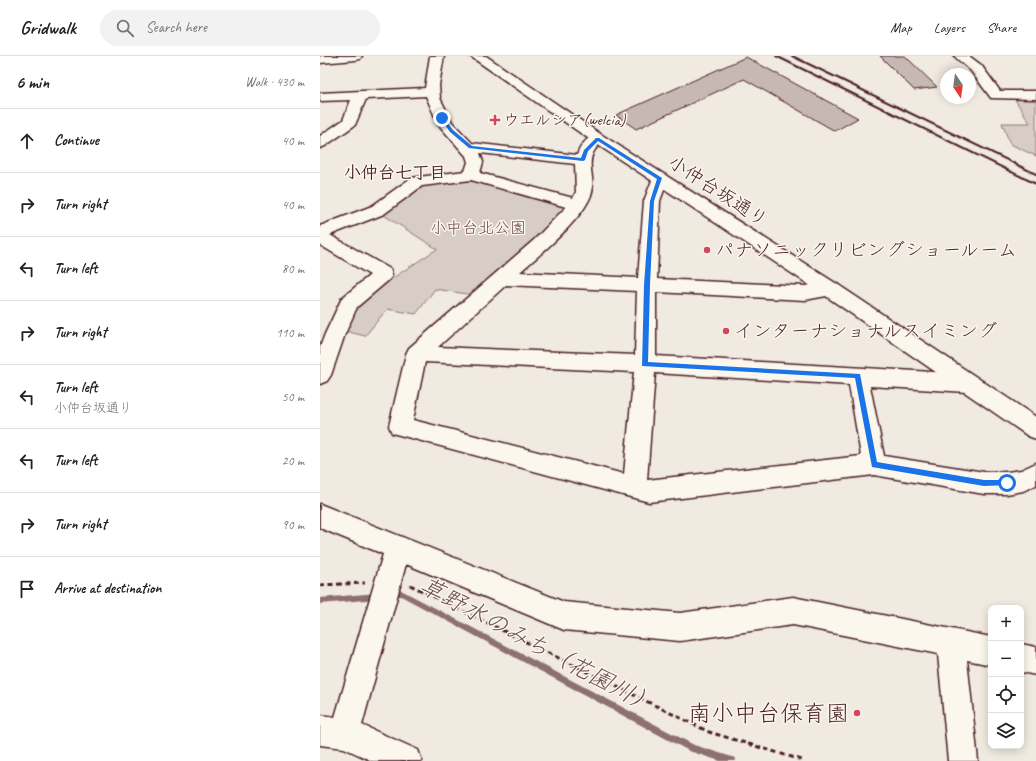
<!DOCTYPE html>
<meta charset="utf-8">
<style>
:root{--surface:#fff;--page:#f2f2f2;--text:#222;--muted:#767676;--line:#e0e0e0}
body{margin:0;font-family:Caveat,"Klee One",sans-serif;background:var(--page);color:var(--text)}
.controls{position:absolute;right:12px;bottom:12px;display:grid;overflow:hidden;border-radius:8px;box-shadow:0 2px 10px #0003}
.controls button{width:36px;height:36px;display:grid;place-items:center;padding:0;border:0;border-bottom:1px solid var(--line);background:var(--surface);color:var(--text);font:20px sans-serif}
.compass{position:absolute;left:620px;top:12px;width:36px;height:36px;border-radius:50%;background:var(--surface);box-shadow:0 2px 10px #0003;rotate:167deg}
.stop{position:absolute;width:12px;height:12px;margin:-9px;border:3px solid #1a73e8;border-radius:50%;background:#fff}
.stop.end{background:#1a73e8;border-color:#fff;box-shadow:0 1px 4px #0008}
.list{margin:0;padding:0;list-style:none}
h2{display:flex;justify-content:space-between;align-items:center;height:52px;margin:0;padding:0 16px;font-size:17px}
h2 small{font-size:13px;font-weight:400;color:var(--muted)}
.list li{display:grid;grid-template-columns:26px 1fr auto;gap:12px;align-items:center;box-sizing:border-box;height:64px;padding:0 16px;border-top:1px solid var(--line)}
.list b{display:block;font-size:15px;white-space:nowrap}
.list p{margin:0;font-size:13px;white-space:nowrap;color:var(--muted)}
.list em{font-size:13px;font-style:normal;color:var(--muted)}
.icon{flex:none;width:22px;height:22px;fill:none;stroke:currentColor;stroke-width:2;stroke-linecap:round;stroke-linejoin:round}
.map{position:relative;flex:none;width:716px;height:705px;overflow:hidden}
header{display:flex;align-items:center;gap:24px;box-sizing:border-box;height:56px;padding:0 20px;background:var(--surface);border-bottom:1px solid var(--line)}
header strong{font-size:19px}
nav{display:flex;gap:22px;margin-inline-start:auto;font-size:14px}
.search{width:280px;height:36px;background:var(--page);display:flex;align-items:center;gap:10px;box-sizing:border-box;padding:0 14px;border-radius:22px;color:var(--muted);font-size:15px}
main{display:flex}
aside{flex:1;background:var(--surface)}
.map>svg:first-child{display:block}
.green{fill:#d8ccc6;stroke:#917678}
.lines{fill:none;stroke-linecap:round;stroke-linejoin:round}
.stream{fill:#8c6f72;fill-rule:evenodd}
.building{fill:#c8b8b3;stroke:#4a1f2b}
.street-casing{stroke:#4a1f2b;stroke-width:3}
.secondary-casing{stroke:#4a1f2b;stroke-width:3}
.path{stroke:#4a1f2b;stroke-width:3;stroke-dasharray:5 3.5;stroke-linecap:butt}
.street{fill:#fbf7ec;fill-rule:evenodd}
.secondary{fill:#fbf7ec;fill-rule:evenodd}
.rail{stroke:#4a1f2b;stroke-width:2}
.route{fill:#1a73e8}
.poi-dot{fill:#d1495b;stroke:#fbf7ec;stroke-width:1.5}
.labels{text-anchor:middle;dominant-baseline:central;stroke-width:3;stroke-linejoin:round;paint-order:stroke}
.far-poi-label{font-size:16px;fill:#4a1f2b;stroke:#fbf7ec;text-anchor:start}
.far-park-label{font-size:16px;fill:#6e4a52;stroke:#fbf7ec}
.far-neighbourhood-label{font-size:17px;font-weight:bold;fill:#4a1f2b;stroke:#fbf7ec}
.street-label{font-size:19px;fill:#4a1f2b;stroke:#fbf7ec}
.poi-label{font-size:19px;fill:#4a1f2b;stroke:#fbf7ec;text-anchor:start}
.near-poi-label{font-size:23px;fill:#4a1f2b;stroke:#fbf7ec;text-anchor:end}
.near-water-label{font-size:24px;font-style:italic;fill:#704e55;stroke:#fbf7ec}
</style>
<header>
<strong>Gridwalk</strong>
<div class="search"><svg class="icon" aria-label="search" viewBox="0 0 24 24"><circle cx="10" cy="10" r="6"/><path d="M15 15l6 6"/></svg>Search here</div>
<nav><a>Map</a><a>Layers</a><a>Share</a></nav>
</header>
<main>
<aside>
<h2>6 min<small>Walk · 430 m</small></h2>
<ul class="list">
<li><svg class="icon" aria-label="ahead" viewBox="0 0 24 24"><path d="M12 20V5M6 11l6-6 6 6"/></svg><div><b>Continue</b></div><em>40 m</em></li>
<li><svg class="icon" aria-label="right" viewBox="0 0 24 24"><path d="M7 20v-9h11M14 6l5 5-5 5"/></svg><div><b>Turn right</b></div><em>40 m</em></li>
<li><svg class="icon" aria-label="left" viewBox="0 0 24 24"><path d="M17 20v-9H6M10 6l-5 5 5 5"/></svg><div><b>Turn left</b></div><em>80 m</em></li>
<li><svg class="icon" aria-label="right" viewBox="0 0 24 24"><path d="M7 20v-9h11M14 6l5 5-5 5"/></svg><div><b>Turn right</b></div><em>110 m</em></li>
<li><svg class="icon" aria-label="left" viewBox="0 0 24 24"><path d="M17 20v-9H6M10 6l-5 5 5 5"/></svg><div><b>Turn left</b><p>小仲台坂通り</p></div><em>50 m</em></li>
<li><svg class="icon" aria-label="left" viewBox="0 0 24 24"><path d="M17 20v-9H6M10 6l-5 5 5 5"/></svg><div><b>Turn left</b></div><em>20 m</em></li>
<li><svg class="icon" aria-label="right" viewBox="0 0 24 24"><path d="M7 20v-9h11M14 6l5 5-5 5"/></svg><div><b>Turn right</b></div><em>90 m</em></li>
<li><svg class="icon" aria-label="arrive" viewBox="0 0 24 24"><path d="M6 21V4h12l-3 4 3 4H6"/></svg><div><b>Arrive at destination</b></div></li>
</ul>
</aside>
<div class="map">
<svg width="716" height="705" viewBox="0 0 716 705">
<rect width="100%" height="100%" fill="#f0eae0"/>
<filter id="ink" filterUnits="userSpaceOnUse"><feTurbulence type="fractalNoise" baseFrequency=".025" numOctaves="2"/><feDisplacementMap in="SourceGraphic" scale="8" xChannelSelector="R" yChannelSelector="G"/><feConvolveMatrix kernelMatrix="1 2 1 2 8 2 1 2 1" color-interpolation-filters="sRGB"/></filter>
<g filter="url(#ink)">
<path class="green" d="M694,42h22v58l-26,-12 -8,-21h28z
M148,121l97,26 3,6 -95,86 -38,-6 -19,25 -29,-5 -22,27 -24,-6 15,-28 81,-53 -58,-37 40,-29z"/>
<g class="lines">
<path class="stream" d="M81,534l293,155 38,12 3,1 1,3h-16l-31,-10 -288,-155 -9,1 -2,-1 -1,-2 1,-2z
M57,537l2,1 1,2 -1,2 -2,1 -57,5v-6z"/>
</g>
<path class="building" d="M560,0h25l32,31 -23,3z
M426,1l112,61 -23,13 -91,-52 -108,50 -20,-14z"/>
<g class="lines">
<defs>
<path id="street" d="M0,0h42l-2,3 -5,1 -35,3z
M110,0h14l-5,29 1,13 12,24 20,21 105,12c4,-11 14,-23 25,-20l3,3c-4,5 -9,9 -12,15 -6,12 2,27 -1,39 -6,25 -53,63 -72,80l118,6 6,-77 10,-26 6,-1 6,1 2,4 -8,22 -3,78 148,7 25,-4 7,2 2,5 -2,5 -32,6 -149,-8v64l311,18 8,3 3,6 -3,6 -8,3 -97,-6 14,70 100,16h23l14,-2 15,-7v22l-13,6 -16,3h-23l-110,-19 -225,27 -257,-69 -3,-7 17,-72 3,-6 125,-108 32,-33 -95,-27 -49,6 -38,28 -54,21 60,34 2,5 -2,5 -33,28 -12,27 -14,41 -4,6 -7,3v-37l5,-13 17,-36 28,-23 -50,-30v-19l52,-20 39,-28 54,-7 3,-9 -2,-6 -28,-32 -12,-28 -60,3 -11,26 -30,21 -5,2v-12l23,-16 8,-20 -31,1v-8l105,-5zM160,97l95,11 1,28 -3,6 -93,-25 3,-11zM186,229l131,6 -2,64 -197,-8zM105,306l209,10 -10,102 -211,-54zM335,317l194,12 12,71 -214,24z
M634,0h15l12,9 19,26h36v8l-45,-1 -20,-27z
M0,448l244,98 116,11 113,-16 198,40v28l-24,-5 11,101h-30l-10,-107 -145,-29 -113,16 -116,-11 -158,-66 -44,161 56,25 4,11h-50l-28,-13 -24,-3v-30l15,2 48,-163 -63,-26z
M701,588l15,3v28l-15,-3z"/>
<path id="secondary" d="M150,0h16l116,79 235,149 199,133v22l-8,-3 -205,-142 -231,-153z"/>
</defs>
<use href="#street" class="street-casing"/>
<use href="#secondary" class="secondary-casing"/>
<path class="path" d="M0,529l45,-2
M90,529l299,147 96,29"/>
<use href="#street" class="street"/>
<use href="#secondary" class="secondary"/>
<path class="rail" d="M456,0l260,128
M472,0l244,118"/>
</g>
</g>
<path class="route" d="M120,62h4l9,12 19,16 109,12 3,-8 12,-12h3l63,40 -8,23 -4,84 -2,77 212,12 17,88 107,18h23l3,3 -1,2 -25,1 -112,-19 -17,-89 -213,-12 2,-81 6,-84 7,-22 -59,-38 -10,10 -3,9 -2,1 -114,-13 -19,-16z"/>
<g class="poi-dot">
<path d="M173 58h4v4h4v4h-4v4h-4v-4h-4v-4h4z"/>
<circle cx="387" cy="194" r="4"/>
<circle cx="406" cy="275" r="4"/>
<circle cx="537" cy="657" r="4"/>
</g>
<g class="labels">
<g class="far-poi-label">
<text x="183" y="64">ウエルシア(welcia)</text>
</g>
<g class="far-park-label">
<text x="158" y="172">小中台北公園</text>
</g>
<g class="far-neighbourhood-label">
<text x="75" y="116">小仲台七丁目</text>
</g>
<g class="street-label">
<text transform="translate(398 135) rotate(33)">小仲台坂通り</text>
</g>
<g class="poi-label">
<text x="395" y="194">パナソニックリビングショールーム</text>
<text x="414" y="275">インターナショナルスイミング</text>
</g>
<g class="near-poi-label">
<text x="529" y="657">南小中台保育園</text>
</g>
<g class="near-water-label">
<text transform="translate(218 589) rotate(28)">草野水のみち（花園川）</text>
</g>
</g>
</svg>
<div class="controls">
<button>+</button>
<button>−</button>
<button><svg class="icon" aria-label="locate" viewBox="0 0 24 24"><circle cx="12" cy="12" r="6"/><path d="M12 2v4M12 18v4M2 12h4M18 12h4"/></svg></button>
<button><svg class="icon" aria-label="layers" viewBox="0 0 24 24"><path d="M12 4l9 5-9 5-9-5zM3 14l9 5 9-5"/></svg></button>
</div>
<svg class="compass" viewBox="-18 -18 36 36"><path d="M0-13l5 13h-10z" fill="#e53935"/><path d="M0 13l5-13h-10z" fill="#767676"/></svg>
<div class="stop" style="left:687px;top:427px"></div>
<div class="stop end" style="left:122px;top:62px"></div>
</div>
</main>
